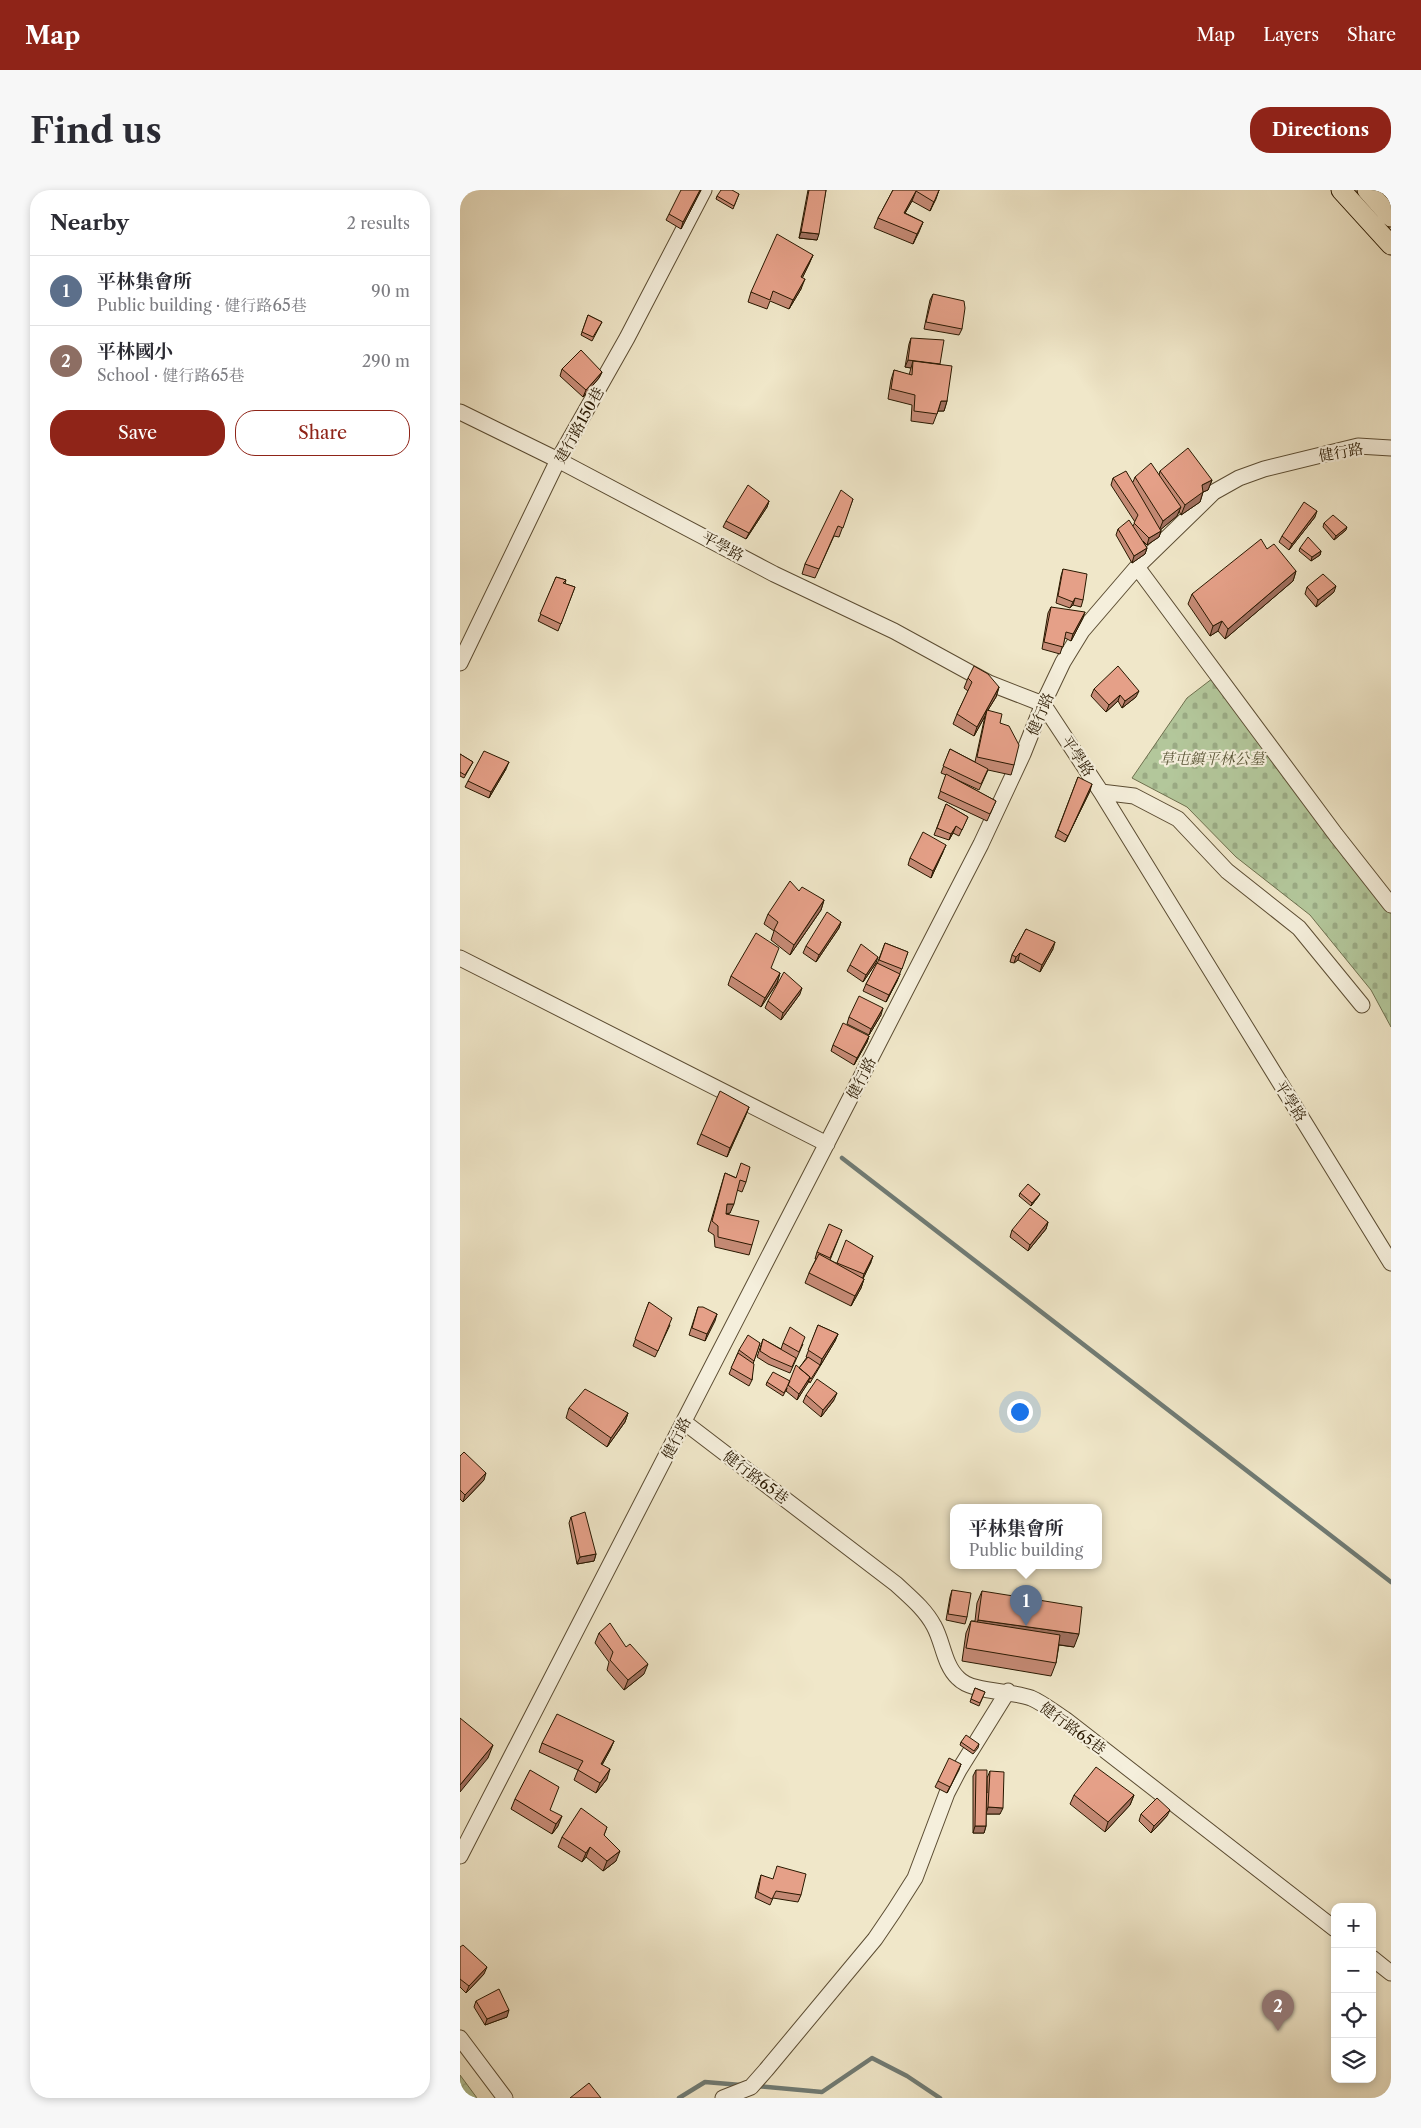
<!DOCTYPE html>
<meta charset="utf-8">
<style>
:root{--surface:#fff;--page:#f7f7f7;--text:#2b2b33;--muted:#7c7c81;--line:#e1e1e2;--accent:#8f2418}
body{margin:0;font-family:"Libre Caslon Text","Noto Serif TC",serif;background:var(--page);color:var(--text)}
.controls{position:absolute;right:15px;bottom:15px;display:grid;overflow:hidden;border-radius:10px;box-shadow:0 2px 8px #0003}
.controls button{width:45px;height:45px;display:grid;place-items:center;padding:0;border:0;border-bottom:1px solid var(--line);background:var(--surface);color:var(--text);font:25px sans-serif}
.you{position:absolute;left:559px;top:1221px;width:18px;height:18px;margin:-12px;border:4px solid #fff;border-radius:50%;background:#1a73e8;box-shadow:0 0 0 8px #1a73e833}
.badge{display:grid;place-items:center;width:32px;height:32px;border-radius:50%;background:var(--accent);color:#fff;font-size:16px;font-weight:700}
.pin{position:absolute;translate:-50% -41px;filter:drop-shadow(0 1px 2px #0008)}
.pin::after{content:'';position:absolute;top:26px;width:18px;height:15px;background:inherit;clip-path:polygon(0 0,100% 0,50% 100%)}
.popup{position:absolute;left:490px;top:1314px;width:152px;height:65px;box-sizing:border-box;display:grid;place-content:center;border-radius:10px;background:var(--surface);filter:drop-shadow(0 1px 4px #0005);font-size:16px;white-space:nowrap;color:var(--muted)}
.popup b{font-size:19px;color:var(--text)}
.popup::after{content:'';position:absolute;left:50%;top:100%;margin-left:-10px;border:10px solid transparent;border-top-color:var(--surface)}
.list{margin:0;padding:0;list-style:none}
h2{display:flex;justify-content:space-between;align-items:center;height:65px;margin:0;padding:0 20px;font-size:21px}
h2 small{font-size:16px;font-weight:400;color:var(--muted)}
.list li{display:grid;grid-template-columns:32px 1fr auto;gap:15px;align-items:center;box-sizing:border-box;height:70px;padding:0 20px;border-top:1px solid var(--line)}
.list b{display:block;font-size:19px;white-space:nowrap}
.list p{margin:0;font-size:16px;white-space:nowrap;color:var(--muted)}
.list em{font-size:16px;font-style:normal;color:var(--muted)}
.actions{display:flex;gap:10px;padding:15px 20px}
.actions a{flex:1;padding:11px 0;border:1px solid var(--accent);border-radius:20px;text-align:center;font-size:18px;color:var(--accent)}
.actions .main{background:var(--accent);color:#fff}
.icon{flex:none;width:28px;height:28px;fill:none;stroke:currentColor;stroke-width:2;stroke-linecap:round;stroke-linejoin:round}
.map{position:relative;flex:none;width:931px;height:1908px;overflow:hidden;border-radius:20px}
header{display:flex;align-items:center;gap:30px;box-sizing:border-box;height:70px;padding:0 25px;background:var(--accent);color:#fff}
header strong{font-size:24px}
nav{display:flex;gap:28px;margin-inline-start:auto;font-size:18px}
.intro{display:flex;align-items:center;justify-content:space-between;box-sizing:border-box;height:120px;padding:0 30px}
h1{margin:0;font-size:35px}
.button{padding:12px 22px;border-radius:20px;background:var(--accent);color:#fff;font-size:18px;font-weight:700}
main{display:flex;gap:30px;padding:0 30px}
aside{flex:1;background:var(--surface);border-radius:20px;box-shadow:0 2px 8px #0003}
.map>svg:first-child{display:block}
.forest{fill:url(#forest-crowns);stroke:#6e704e}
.cemetery{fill:url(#cemetery-stones);stroke:#6e704e}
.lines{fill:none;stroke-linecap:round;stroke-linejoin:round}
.stream{stroke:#707b74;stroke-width:4.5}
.minor-casing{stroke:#5b4c32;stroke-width:17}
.major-casing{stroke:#291800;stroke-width:21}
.minor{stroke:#f5efdc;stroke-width:15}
.major{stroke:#f0e7c9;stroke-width:19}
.wall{fill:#c58a75;stroke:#291800}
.shaded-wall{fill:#a0705f;stroke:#291800}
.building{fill:#e5a088;stroke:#291800}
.labels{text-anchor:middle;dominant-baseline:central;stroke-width:4.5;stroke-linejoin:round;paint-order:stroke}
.street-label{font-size:15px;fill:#291800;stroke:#f5efdc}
.park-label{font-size:15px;font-style:italic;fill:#595536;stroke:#f5efdc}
</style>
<header>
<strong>Map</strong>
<nav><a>Map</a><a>Layers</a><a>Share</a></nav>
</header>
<div class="intro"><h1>Find us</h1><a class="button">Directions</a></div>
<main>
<aside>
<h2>Nearby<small>2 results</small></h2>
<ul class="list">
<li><span class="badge" style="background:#5c6f8a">1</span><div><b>平林集會所</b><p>Public building · 健行路65巷</p></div><em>90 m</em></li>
<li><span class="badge" style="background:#8d6e63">2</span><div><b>平林國小</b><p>School · 健行路65巷</p></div><em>290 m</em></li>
</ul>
<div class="actions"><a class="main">Save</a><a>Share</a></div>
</aside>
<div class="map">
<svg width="931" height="1908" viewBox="0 0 931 1908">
<defs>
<pattern id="forest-crowns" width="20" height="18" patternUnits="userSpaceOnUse" patternTransform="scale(1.25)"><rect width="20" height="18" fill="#b3c79b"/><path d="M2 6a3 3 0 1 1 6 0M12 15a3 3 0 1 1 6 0" fill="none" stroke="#9aaa84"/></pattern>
<pattern id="cemetery-stones" width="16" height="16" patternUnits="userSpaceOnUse" patternTransform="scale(1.25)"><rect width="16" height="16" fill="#b3c79b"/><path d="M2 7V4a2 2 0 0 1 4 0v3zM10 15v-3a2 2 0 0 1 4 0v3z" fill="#9aaa84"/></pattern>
</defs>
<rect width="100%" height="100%" fill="#f0e7c9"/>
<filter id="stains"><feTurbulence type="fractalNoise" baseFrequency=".004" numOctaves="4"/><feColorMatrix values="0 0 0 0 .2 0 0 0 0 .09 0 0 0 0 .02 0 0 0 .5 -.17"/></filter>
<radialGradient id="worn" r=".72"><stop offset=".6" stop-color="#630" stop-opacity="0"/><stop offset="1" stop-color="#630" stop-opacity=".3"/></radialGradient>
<path class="forest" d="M0,1885l17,23h-17z"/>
<path class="cemetery" d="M757,485l174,228v124l-20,-37 -61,-75 -74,-58 -49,-50 -55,-29 55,-80z"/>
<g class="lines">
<path class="stream" d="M382,968l549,424
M296,1896l66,6 50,-34 35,18 33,22
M219,1908l26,-16 36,3"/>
<defs>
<path id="minor" d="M0,222l98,48 216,114 120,57 95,52 54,21 58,88 290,471
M677,377l199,268 55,70
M0,473l98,-203 69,-122 77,-148
M641,602l33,4 44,23 49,52 72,57 63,77
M0,768l367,186
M224,1232l212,162c14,13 29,25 38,42 9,16 10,39 24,52 14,15 52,12 73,20 12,5 24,15 35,22l269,209
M0,1666l521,-1012 42,-90 20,-50 20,-42 19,-31 55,-64 77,-75 25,-14 25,-9 94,-23 33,2
M912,1768l19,15
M0,1848l45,60
M263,1908l28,-11 15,-17 109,-131 19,-28 21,-33 32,-85 12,-23 49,-79"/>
<path id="major" d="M881,0l50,55
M907,0l24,27"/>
</defs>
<use href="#minor" class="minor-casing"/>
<use href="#major" class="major-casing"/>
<use href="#minor" class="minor"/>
<use href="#major" class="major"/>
</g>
<path class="wall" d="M241,0l-20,39 -15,-9 3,-6z
M348,0h18l-9,50 -18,-2z
M433,0h46l-9,21 -18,-10 -7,12 18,9 -10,22 -39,-16 4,-10z
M279,4l-6,15 -17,-10 1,-3z
M353,65l-4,9 -7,14 -1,11 -12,20 -19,-8 -3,8 -19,-7 3,-10z
M473,104l29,35 -3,6 -35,-6 6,-29z
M128,125l14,7 -10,19 -11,-6z
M451,148l29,26 7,37 -3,10h-6l-5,13 -22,-3 1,-16 -24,-6 3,-19 3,-10 15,5 2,-7 -6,-1 4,-23z
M102,179l40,3 -3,6 -16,19 -23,-21z
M700,281l52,9 -4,10 -5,2 -3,10 -19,13 -2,-4 -2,5 -16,13v2l-2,6 -12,8 -4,-4 4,7 -2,6 -13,9 -16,-28 2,-6 15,-3 2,-4 -24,-37 2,-7 20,4 2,-5 24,-2z
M393,309l-14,38 -5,-1 -19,42 -13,-4 3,-10z
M309,311l-2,6 -21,32 -23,-12 3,-6z
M855,327l-26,33 -10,-8 3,-6z
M864,333l22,7 -12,10 -11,-13z
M840,358l21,3 -1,4 -9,6 -12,-10z
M807,359l29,22 -3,10 -68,58 -7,-8 -8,5 -22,-32 4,-10z
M603,379l20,31 -2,7 -8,-2 -3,3 -14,-5 5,-27z
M96,387l10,3 -1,4 10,3 -17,44 -20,-10z
M847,397l27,5 -18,15 -11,-13z
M591,417l32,11 -12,23 -6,-3 -5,16 -18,-5 6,-36z
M508,488l31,9 -3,10 -8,13 12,13 14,42 -3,10 -23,-5 -9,20 -28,-13 45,24 -9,20 -49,-23 8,-23 -5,-2 9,-24 25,13 10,-46 -11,20 -21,-12 4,-10 11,-23 -4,-3z
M634,499l42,8 -14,11 -4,-7 -12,11 -15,-16z
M0,564l13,8 -9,16 -4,-2z
M46,579l-17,29 -24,-11 3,-6z
M618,587l12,14 -25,51 -10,-5z
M486,614l22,13 -9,19 -6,-3 -4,7 -15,-5z
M483,662l-12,26 -23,-13 2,-7z
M339,701l25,9 -3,10 -31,45 -19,-15 3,-9 -10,-7 4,-10z
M381,732l-2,6 -23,34 -13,-9 3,-7z
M566,739l27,20 -13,23 -22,-12 -4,3 -4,-1 2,-7z
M425,753l23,9 -11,29 -11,21 -23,-11 3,-7 11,-20z
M416,773l-13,19 -16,-11 3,-6z
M320,783l-3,10 -16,24 -33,-22 3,-9z
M340,804l-19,26 -16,-12 3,-7z
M421,825l-12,20 -22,-11 2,-7z
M409,846l-2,6 -13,23 -23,-14 2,-6z
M289,917l-4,10 -18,40 -30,-13 4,-10z
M265,983l21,9 -4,10 -5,-2 -7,23 -4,1 26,31 -3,10 -34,-8 -1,-12 -6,-4 14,-48z
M560,1003l18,4 -7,9 -12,-10z
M588,1032l-2,7 -18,22 -18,-14 2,-7z
M382,1040l-12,30 6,3 35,-1 -8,16 1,1 -3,9 -10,18 -46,-23 4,-10 7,-14h-1l2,-7z
M189,1112l21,23 -15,32 -22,-11z
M238,1117l19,7 -12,27 -16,-6z
M358,1135l20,9 -3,7 -16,27 -9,15 -1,-2 -12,19 -11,-9 1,-3 -4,8 -17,-11 1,-3 23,-1 17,-24h-1z
M303,1149l18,10 2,-6 20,1 -13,29 -22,-9 -11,-7z
M300,1153l-7,21 -1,16 -3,6 -20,-12 10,-24z
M346,1205l28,5 -13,17 -18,-15z
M109,1218l59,5 -3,9 -18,25 -41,-29z
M0,1266l24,24 -21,22 -3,-3z
M111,1327l25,37 -2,7 -17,3 -8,-41z
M492,1400l15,27 -2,7 -19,-4 4,-23z
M522,1401l92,56 -15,-2 -3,18 -5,13 -89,-15 4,-28 5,-12h4l2,-18z
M139,1443l45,41 -20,16 -17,-20 2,-8 -14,-19z
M515,1498l10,4 -6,14 -9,-4z
M154,1551l-4,9 -8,15 5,14 -11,14 -22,-13 4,-10 -39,-18 3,-9z
M501,1552l18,2 -1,4 -5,6 -13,-9z
M501,1574l-14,29 -12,-6 3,-6z
M516,1580l11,23v-15l3,-7 10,43h-14v12l-2,7h-11v-57z
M614,1605h60l-4,10 -25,27 -35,-28z
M55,1609l35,11 8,16 -6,8 -41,-25z
M681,1624l26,2 -16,17 -12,-12z
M147,1637l-3,8 12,26 -13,10 -17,-14 -4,5 -24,-15 4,-10z
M301,1685l40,20 -3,7 -25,-4 -3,7 -15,-7 4,-16z
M0,1757l24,27 -18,19 -6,-6z
M16,1811l31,16 -22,8 -11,-18z"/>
<path class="shaded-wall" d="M240,0h1l-20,39 2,-7z
M479,0l-3,9 -6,12 4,-9z
M456,1l-4,10 -12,21 4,-9z
M463,32l-4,10 -6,12 4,-10z
M341,42l18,2 -2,6 -18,-2z
M353,65l-4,9 -11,23 3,-10z
M345,89l-4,10 -12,20 4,-9z
M448,170l32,4 -27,-3 -2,7 -6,-1z
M142,182l-3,6 -16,19 3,-7z
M481,211h6l-3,10h-6z
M752,290l-4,10 -5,2 -3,10 -19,13 4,-10 17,-20z
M309,311l-2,6 -21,32 3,-6z
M721,317l-4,9 -18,15 4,-10z
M857,321l-2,6 -26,33 3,-6z
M887,337l-1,3 -12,10 2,-4z
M701,341l-2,6 -12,8 2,-7z
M687,358l-2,6 -13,9 2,-7z
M861,361l-1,4 -9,6 1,-4z
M836,381l-3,10 -68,58 3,-10z
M876,396l-2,6 -18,15 2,-7z
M615,408l-2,7 -3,3z
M625,422l-2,6 -12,23 2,-7z
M762,431l-4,10 -8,5 3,-10z
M539,497l-3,10 -10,16 1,-3 -2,6 -11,20 3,-9z
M679,501l-3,6 -14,11 3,-7z
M660,505l-2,6 -12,11 3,-7z
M49,572l-3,7 -17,29 2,-6z
M632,594l-2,7 -25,51 3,-6z
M496,636l-3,7 -4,7 2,-6z
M486,655l-3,7 -12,26 2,-7z
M364,710l-3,10 -31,45 4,-10z
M381,732l-2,6 -23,34 3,-7z
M595,752l-2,7 -13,23 2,-7z
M560,763l-2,7 -4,3 2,-6z
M418,767l-2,6 -13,19 3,-7z
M320,783l-3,10 -16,24 4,-9z
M440,784l-3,7 -11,21 3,-7z
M342,798l-2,6 -19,26 2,-7z
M423,818l-2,7 -12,20 2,-6z
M409,846l-2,6 -13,23 3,-7z
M289,917l-4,10 -18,40 3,-9z
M580,1004l-2,3 -7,9 1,-3z
M267,1014h7l-4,9 -6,1z
M588,1032l-2,7 -18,22 2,-6z
M413,1066l-2,6 -9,19 2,-7z
M404,1089l-3,9 -10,18 4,-10z
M257,1124l-2,7 -10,20 2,-7z
M378,1144l-3,7 -15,25 2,-7z
M350,1187l-2,6 -11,17 2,-6z
M377,1203l-3,7 -13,17 2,-7z
M168,1223l-3,9 -18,25 4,-9z
M26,1283l-2,7 -21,22 2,-7z
M136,1364l-2,7 -17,3 3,-7z
M518,1430l101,14 -5,13 -101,-15z
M188,1474l-4,10 -20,16 4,-10z
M154,1551l-4,9 -13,24 4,-10z
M33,1555l-5,13 -28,34v-7z
M501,1574l-2,6 -12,23 3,-6z
M150,1579l-3,10 -11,14 4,-10z
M674,1605l-4,10 -25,27 3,-10z
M528,1617l15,1 -3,6h-14z
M710,1620l-3,6 -16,17 3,-7z
M102,1626l-4,10 -6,8 4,-10z
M515,1636h11l-2,7h-11z
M130,1657l-4,10 -4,5 4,-9z
M160,1661l-4,10 -13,10 4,-10z
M27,1777l-3,7 -18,19 3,-7z
M49,1820l-2,7 -22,8 2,-6z"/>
<path class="building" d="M221,0h19l-17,32 -14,-8z
M261,0h11l7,4 -5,12 -17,-10z
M349,0h17l-7,44 -18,-2z
M433,0h46l-5,12 -18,-11 -12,22 19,9 -6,12 -39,-16z
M317,44l36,21 -12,22 4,2 -12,21 -20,-9 -3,9 -19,-8z
M473,104l31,7 1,7 -3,21 -36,-7z
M128,125l14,7 -9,15 -11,-5z
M451,148l33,2 -4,24 -32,-4z
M121,160l21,22 -16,18 -24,-21z
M453,171l39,5 -5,35h-6l-4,13 -23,-3 1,-16 -24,-6 3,-19 18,5z
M728,258l24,32 -10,5 1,7 -18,13 -25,-34z
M691,273l30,44 -18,14 -28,-44z
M666,281l35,60 -12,7 -15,-15 4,-8 -25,-37z
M288,295l21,16 -20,32 -23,-12z
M381,300l12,9 -10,29 -5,-2 -19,43 -14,-5z
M844,312l13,9 -25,33 -10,-8z
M873,325l14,12 -11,9 -12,-13z
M669,330l18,28 -13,8 -16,-27z
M848,347l13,14 -9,6 -12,-9z
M801,349l6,10 7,-5 22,27 -68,58 -6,-8 -9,5 -21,-32z
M603,379l24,5 -4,26 -8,-2 -2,4 -15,-6z
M863,384l13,12 -18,14 -11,-13z
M96,387l10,3 -3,3 12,4 -14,37 -21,-10z
M591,417l34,5 -12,22 -7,-2 -3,15 -19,-5z
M514,476l14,8 11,13 -22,40 -20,-13 15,-32 -4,-4z
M658,476l21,25 -14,10 -5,-6 -11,10 -15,-16z
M527,520l15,4 -2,9 9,3 10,19 -5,20 -37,-8z
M490,559l38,20 -7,15 -38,-18z
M24,561l25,11 -18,30 -23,-11z
M0,564l13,8 -8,13 -5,-3z
M486,584l50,27 -6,13 -50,-23z
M618,587l14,7 -24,52 -10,-6z
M486,614l22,13 -6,13 -6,-4 -5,8 -14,-6z
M463,642l23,13 -13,26 -23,-13z
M330,691l9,10 3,-4 22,13 -30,45 -20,-15 4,-8 -10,-8z
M367,722l14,10 -22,33 -13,-9z
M566,739l29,13 -13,23 -22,-12 -4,4 -4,-2z
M296,743l23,15 -8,20 9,5 -15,25 -34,-22z
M425,753l23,9 -6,17 -23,-9z
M401,754l17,13 -12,18 -16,-10z
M417,773l23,11 -11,21 -23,-11z
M324,782l18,16 -19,25 -15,-12z
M399,806l24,12 -12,21 -22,-12z
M383,833l26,13 -12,22 -24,-13z
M260,901l29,16 -19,41 -29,-14z
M281,973l9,4 -4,15 -6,-2 -6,24h-7l-1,10 33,7 -7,24 -34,-8v-11l-6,-5 13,-48 11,5z
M568,994l12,10 -8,9 -12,-10z
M570,1018l18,14 -18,23 -18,-15z
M369,1034l13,6 -12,28 -13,-6z
M386,1050l27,16 -9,18 -27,-11z
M359,1064l45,25 -9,17 -46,-23z
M189,1112l23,16 -14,33 -23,-12z
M238,1117h5l14,7 -10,20 -15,-6z
M358,1135l20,9 -16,25 -14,-9z
M330,1137l15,10 -6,15 -16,-9z
M288,1145l12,8 -6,18 -15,-11z
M303,1149l33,19 -4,9 -21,-9 -11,-7z
M278,1163l16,11 -2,16 -21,-12z
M348,1167l12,8 -9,14 -1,-1v-1l-11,-9z
M336,1175l14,12 -11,17 -11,-9z
M313,1182l17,9 -6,12 -17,-11z
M357,1189l20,14 -14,17 -17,-15z
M125,1199l43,24 -17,25 -42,-30z
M4,1262l22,21 -21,22 -5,-5v-34z
M125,1322l11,42 -16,3 -9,-40z
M492,1400l19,3 -4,24 -19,-3z
M522,1401l100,16 -3,27 -101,-14z
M511,1431l89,14 -4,28 -90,-15z
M150,1433l16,24 4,-3 18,20 -20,16 -18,-20 3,-8 -14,-19z
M515,1498l10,4 -5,11 -9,-4z
M97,1524l57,27 -13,23 9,5 -10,14 -22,-13 5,-9 -41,-18z
M0,1528l33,27 -33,40z
M506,1545l13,9 -5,7 -13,-9z
M489,1568l12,6 -11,23 -12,-6z
M636,1577l38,28 -26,27 -34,-27z
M70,1580l29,17 -9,23 12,6 -6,8 -41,-25z
M516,1580h11l-1,56h-11z
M530,1581l14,1 -1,36 -15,-1z
M697,1608l13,12 -16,16 -13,-12z
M121,1618l26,19 -3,8 16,16 -13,10 -17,-14 -4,6 -24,-16z
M317,1676l29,8 -5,21 -25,-4 -4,8 -14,-7 3,-17 12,4z
M3,1755l24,22 -18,19 -9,-7v-32z
M39,1799l10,21 -22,9 -11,-18z
M129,1893l12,15h-31z"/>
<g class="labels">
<g class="street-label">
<text transform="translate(119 235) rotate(-61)">建行路150巷</text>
<text transform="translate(881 262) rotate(-10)">健行路</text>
<text transform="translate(263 356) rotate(28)">平學路</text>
<text transform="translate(580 524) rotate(-67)">健行路</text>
<text transform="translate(618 566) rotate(56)">平學路</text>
<text transform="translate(401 888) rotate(-63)">健行路</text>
<text transform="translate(831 911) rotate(58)">平學路</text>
<text transform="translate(216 1248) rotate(-63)">健行路</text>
<text transform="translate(296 1287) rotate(37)">健行路65巷</text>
<text transform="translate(613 1538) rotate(36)">健行路65巷</text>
</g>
<g class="park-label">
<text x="752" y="568">草屯鎮平林公墓</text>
</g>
</g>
<rect width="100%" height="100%" filter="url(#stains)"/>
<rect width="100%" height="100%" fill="url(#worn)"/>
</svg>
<div class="controls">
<button>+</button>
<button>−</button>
<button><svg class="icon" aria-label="locate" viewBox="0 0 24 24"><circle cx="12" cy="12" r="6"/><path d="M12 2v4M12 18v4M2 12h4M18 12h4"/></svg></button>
<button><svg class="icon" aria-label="layers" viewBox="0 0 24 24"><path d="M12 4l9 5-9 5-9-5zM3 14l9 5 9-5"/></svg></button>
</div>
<div class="you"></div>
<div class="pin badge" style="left:566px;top:1436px;background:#5c6f8a">1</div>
<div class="popup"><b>平林集會所</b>Public building</div>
<div class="pin badge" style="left:818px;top:1841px;background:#8d6e63">2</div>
</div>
</main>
